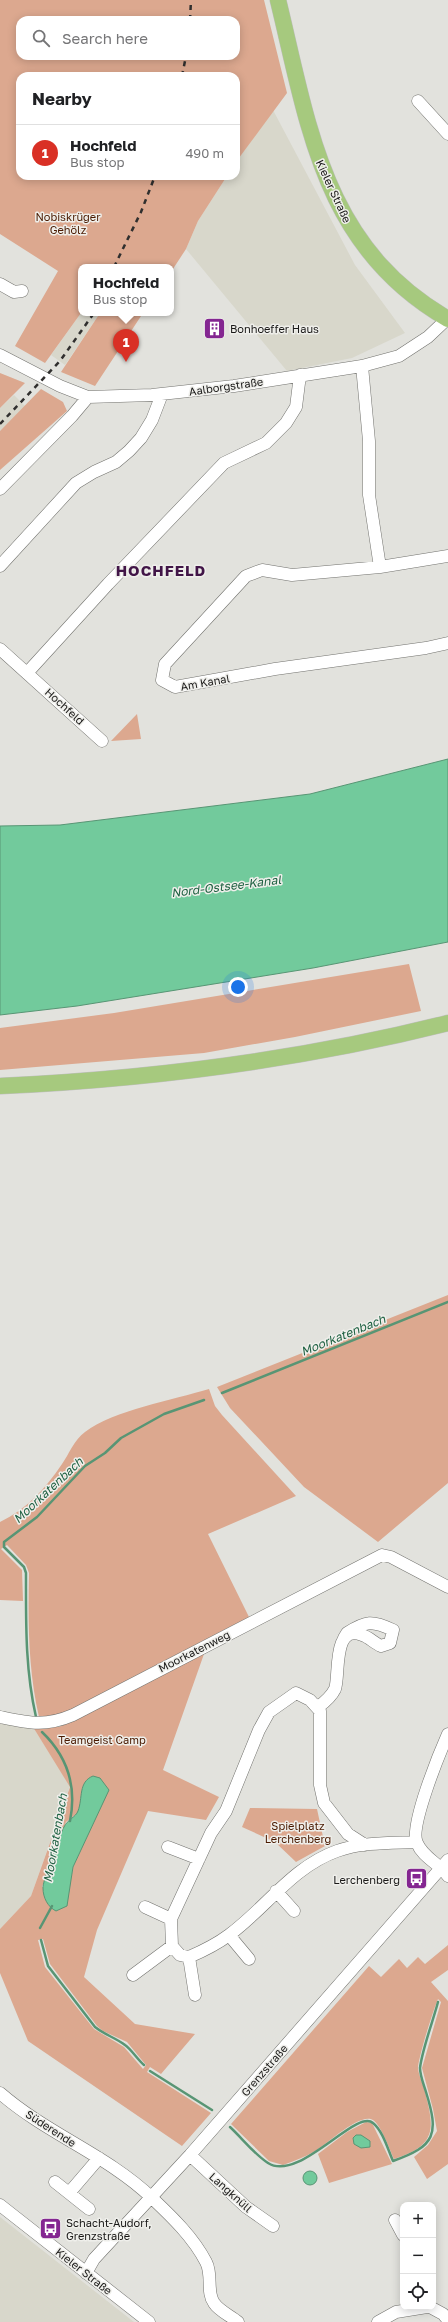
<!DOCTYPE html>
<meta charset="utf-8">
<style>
:root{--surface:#fff;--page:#f2f2f2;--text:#202124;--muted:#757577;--line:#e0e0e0;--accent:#d93025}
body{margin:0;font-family:"Golos Text",sans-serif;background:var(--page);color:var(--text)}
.controls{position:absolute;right:12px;bottom:12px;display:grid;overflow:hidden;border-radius:8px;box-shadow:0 2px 10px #0003}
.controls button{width:36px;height:36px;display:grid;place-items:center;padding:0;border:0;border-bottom:1px solid var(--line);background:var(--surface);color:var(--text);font:20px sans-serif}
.you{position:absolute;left:238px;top:987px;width:14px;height:14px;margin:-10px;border:3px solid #fff;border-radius:50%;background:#1a73e8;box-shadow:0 0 0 6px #1a73e833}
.badge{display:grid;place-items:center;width:26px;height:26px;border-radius:50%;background:var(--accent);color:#fff;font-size:13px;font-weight:700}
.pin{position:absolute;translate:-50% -33px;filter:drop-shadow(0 1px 2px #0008)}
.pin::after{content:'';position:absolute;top:21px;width:14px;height:12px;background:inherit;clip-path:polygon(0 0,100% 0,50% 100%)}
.popup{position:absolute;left:78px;top:264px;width:96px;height:52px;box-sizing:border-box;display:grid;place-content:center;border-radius:8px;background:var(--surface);filter:drop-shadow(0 1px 3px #0005);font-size:13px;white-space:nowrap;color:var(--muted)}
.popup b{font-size:15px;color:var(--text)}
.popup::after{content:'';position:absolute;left:50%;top:100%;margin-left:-8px;border:8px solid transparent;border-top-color:var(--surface)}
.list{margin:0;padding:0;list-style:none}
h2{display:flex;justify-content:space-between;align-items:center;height:52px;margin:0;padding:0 16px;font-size:17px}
h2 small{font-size:13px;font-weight:400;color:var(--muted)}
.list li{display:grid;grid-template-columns:26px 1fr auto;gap:12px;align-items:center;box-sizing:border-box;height:56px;padding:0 16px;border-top:1px solid var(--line)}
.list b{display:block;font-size:15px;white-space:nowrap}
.list p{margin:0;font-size:13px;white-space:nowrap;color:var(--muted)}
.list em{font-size:13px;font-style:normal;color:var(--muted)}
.icon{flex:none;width:22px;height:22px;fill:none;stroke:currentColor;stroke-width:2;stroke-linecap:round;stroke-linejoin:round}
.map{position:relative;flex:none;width:448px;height:2322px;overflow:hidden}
.search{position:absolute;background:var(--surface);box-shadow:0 2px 10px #0003;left:16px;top:16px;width:224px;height:44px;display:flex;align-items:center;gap:10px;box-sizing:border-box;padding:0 14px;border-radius:12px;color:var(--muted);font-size:15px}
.panel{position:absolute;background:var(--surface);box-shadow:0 2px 10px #0003;left:16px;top:72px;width:224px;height:108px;border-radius:12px}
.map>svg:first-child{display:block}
.built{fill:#d8d7cb}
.green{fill:#dca88f;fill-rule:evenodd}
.water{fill:#72ca9c;stroke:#589574}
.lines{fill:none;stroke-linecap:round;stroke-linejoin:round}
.stream{stroke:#589574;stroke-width:2.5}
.minor-casing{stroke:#72726e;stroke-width:13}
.major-casing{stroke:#bfbfbe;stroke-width:17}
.minor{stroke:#fff;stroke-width:12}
.major{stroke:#a6c97e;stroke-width:16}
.rail{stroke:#302f2e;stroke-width:2.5;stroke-dasharray:5 5;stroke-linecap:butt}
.labels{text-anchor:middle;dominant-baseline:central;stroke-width:3;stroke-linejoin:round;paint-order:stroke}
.street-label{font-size:11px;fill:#1a1918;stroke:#efefeb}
.park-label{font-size:11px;fill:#4a1a00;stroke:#efefeb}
.poi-label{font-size:11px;fill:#1a1918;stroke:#efefeb;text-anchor:start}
.water-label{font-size:12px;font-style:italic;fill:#1f6142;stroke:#efefeb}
.district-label{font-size:15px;font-weight:bold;letter-spacing:1px;fill:#411547;stroke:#efefeb}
</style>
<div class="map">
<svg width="448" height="2322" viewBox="0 0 448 2322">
<rect width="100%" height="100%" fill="#e2e2dd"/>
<path class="built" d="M273,110l82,155 50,68 -53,25 -65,13 -101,-122 12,-28 29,-45h9v-14z
M81,313h19l-35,52 -14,-10z
M14,395l11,11 -25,25v-23z
M0,1721l33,6 37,59 -39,110 -31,33z
M0,2217l134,105h-134z"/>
<path class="green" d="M0,0h264l23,93 -51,69v-86h-216v100h207l-29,45 -12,28 -15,23v-5h-90v46l-36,50 -30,-17 43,-75 -58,-37zM20,20h216v36h-216z
M100,313h43l-48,73 -34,-14z
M0,373l25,10 -25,25z
M41,389l22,13 4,9 -67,59v-39z
M137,714l4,25 -30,2z
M409,964l12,47 -126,26 -91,16 -204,17v-42l114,-15z
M448,1295v188l-70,59 -74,-55 -74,-79 -13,-21z
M209,1389l6,17 7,9 74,81 -88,38 41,83 -189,98 -9,2h-12c-11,-48 -11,-95 -10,-144l-3,-8 -19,-20 -6,4 21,21 1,31 -23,-1v-78c27,-13 45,-33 62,-58 7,-10 12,-24 23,-32 29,-22 88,-32 124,-43z
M204,1654l-41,116 56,27 -13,23 -58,-9 -51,119 -13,47 51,47 60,10 -34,40 -11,-7 -3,5 64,41 -29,33 -154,-105 -28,-68v-44l31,-33 39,-109 -37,-60h26zM108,1790l-35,77 -2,13 -29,7 24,-65zM43,1939l7,25 47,62 6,5 24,11 19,23 -3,4 -19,-22 -30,-18 -49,-62 -7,-27z
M250,1808l67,1 8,37 -29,16 -21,-20 -33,-15z
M448,1945v25l-17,12 17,19v163l-21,15 -13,-22 14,-12 9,-14 -4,-22 -11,-41 19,-66 -3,-3c-6,15 -18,53 -20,68 0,6 4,15 6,21 10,39 15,57 -30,71 -4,-9 -13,-34 -21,-39 -13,-8 -47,25 -58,31 -10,6 -21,10 -32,14l-14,-4 -38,-37 138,-158 12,11 18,-18 8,9 11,-11 7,7z
M366,2122l6,1 2,4 18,37 -63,19 -11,-29 29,-22z"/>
<path class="water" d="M448,759v183l-135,26 -236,38 -77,9v-189l60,-1 250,-31z
M93,1776l7,2 9,12 -36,77 -6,39 -11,5c-8,-4 -13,-13 -13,-23 -1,-5 17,-55 21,-61 3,-7 12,-10 14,-16 5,-13 0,-29 15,-35z
M356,2135h5l9,6v6l-9,1 -7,-4 -1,-6z
M303 2178a7 7 0 1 1 14 0a7 7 0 1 1-14 0Z"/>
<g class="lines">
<path class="stream" d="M222,1393l226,-91
M36,1717c-11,-48 -10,-95 -10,-144l-2,-6 -20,-20v-5l33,-25 48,-51 20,-13 16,-15 43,-24 40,-14
M42,1732c26,25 35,54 28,89
M40,1928l12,-22
M41,1940l7,26 47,61c10,8 21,11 30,18 6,4 13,15 19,20
M150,2071l62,39
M230,2127c12,11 24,27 38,36 31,20 88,-55 105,-40 10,8 15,27 20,38 43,-15 46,-27 33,-69 -2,-7 -6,-16 -6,-24 2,-18 13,-47 18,-66"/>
<defs>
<path id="minor" d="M418,101l30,33
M0,284l14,8 8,-1
M0,355l60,31 28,11 64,-2 82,-9 128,-20 37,-10 29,-19 19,-18
M362,366l7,75v54l11,72
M0,489l72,-73 16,-19
M448,556l-68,11 -88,8 -30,-5 -16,6 -81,88 -3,16 13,7 100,-18 151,-21 22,-5
M0,566l76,-83 18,-11 22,-10 13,-11 12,-13 11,-18 10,-26
M0,649l102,92
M27,673l81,-89 116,-121 42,-20 20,-20 10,-16 4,-32
M318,1707c7,-5 13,-10 17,-18 5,-13 -3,-66 27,-54 7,2 12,8 19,11l9,-3 3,-13c-21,-10 -27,-9 -46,3l-3,5
M0,1717c29,6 45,10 73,-2l309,-160 9,2 57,30
M448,1734c-8,18 -39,93 -31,109 6,15 22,20 31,33
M365,1845l-17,-11 -24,-31 -4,-18v-74l-10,-11 -14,-7 -27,19 -10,18 -33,81 -15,22 -40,86 1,27 8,9 9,2c14,-6 28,-13 40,-22 37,-27 63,-68 108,-84 25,-9 53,-8 79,-9
M168,1847l31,12
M276,1891l18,20
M145,1907l26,12
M229,1935l20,24
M189,1957l6,38
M133,1975l39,-29
M0,2093c47,41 107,62 152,105 20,19 41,39 54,64 7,13 0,30 8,41 5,8 17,13 24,19
M190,2155l56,52 27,19
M55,2182l34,27
M69,2193l30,-35
M0,2205l149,117
M395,2220l8,15
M86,2273l8,-14 96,-104 258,-295
M430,2307l13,7 5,6
M378,2322l18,-10 31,-5"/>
<path id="major" d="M278,0c31,127 45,247 170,319
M0,1086c151,-7 301,-26 448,-63"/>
</defs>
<use href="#minor" class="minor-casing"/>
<use href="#major" class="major-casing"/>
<use href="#minor" class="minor"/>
<use href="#major" class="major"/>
<path class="rail" d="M190,20l1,-20
M182,76l4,-20
M114,267l27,-55 14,-36
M0,424l60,-63 34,-48"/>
</g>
<defs>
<symbol id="building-square" viewBox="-11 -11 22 22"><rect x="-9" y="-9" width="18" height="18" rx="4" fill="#842691" stroke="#efefeb"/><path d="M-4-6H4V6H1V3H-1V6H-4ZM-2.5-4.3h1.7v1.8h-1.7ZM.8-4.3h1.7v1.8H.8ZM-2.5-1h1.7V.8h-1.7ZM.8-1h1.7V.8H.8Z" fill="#fff"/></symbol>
<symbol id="bus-square" viewBox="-11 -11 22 22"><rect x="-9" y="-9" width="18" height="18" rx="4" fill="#842691" stroke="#efefeb"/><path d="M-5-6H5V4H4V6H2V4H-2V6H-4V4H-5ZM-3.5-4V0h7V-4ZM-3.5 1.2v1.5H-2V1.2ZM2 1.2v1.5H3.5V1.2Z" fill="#fff"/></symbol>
</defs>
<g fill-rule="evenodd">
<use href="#building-square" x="202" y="316" width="25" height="25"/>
<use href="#bus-square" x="404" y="1866" width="25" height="25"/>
<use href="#bus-square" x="38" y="2216" width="25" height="25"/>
</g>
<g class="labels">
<g class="street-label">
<text transform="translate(334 191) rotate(65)">Kieler Straße</text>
<text transform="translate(226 386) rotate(-8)">Aalborgstraße</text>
<text transform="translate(205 682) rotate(-10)">Am Kanal</text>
<text transform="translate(65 706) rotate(42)">Hochfeld</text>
<text transform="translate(194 1651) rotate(-27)">Moorkatenweg</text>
<text transform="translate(264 2070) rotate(-49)">Grenzstraße</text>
<text transform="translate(51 2128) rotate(33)">Süderende</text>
<text transform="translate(231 2192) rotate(42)">Langknüll</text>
<text transform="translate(84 2271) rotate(38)">Kieler Straße</text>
</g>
<g class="park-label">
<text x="68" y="216">Nobiskrüger<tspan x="68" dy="13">Gehölz</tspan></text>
<text x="102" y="1739">Teamgeist Camp</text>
<text x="298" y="1825">Spielplatz<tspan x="298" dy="13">Lerchenberg</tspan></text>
</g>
<g class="poi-label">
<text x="230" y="328">Bonhoeffer Haus</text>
<text x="400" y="1879" text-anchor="end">Lerchenberg</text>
<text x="66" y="2222">Schacht-Audorf,<tspan x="66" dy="13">Grenzstraße</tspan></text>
</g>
<g class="water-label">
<text transform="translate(226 886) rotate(-7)">Nord-Ostsee-Kanal</text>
<text transform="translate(343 1335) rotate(-22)">Moorkatenbach</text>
<text transform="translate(48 1490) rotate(-43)">Moorkatenbach</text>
<text transform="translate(55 1838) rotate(-80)">Moorkatenbach</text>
</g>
<g class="district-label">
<text x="161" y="570">HOCHFELD</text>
</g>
</g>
</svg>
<div class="controls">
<button>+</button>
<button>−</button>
<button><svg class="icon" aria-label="locate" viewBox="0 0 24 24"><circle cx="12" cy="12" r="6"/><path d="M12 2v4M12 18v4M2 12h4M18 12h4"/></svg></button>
</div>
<div class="you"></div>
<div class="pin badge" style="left:126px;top:362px">1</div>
<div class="popup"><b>Hochfeld</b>Bus stop</div>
<div class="search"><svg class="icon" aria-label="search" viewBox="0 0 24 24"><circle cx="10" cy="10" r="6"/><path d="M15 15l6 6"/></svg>Search here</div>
<section class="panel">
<h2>Nearby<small></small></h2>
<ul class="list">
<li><span class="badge">1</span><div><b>Hochfeld</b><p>Bus stop</p></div><em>490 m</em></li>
</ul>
</section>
</div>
